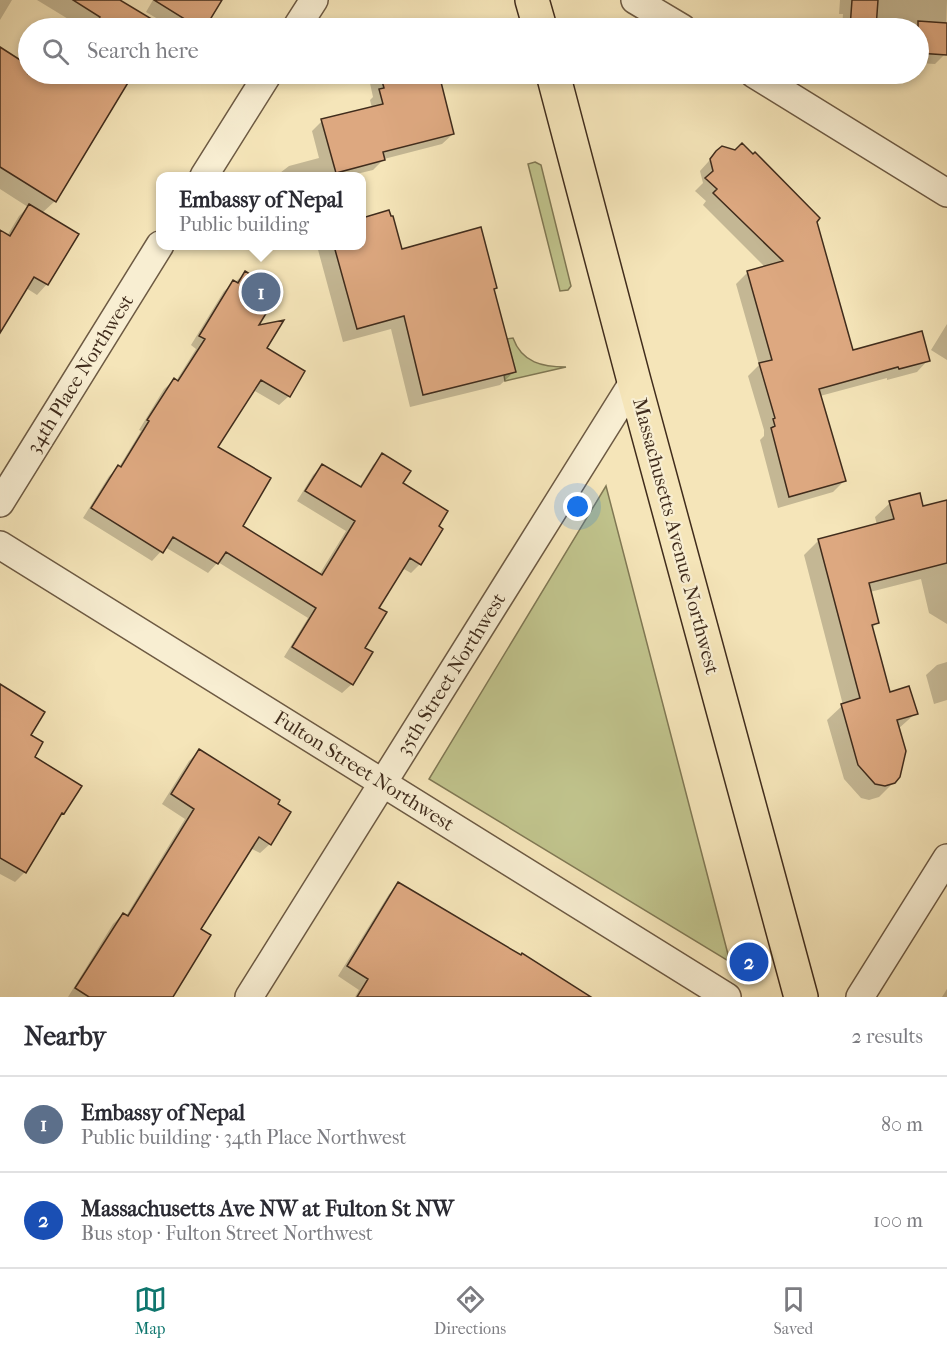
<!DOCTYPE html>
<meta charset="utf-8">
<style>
:root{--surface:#fff;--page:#f7f7f7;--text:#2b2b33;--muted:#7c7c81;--line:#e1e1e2;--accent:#0f766e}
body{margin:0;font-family:"IM FELL French Canon",serif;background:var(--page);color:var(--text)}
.you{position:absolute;left:578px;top:507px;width:21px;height:21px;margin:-15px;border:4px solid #fff;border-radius:50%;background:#1a73e8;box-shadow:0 0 0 9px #1a73e833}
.badge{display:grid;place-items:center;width:39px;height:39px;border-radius:50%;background:var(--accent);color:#fff;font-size:20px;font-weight:700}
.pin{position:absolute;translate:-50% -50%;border:3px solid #fff;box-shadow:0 2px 6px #0006}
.popup{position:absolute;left:156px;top:172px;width:210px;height:78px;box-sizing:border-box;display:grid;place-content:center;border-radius:12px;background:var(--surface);filter:drop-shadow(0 2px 4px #0005);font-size:20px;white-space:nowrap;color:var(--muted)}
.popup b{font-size:22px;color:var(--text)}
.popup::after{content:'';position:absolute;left:50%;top:100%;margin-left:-12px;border:12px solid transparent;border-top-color:var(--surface)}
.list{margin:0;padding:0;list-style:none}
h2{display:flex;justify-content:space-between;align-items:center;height:78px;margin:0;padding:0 24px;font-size:26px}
h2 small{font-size:20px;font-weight:400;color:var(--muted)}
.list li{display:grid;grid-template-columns:39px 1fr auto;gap:18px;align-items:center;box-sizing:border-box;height:96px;padding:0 24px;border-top:2px solid var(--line)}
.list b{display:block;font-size:22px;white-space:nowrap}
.list p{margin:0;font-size:20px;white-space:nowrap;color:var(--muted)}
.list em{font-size:20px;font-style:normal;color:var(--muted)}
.icon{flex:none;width:33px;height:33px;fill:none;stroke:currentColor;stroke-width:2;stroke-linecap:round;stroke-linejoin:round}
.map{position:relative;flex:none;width:947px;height:997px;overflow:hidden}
.search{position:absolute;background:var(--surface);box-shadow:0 3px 9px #0003;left:18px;right:18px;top:18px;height:66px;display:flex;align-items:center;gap:15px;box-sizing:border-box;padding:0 21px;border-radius:33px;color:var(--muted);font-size:22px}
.sheet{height:270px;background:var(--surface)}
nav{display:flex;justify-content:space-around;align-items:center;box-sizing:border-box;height:84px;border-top:2px solid var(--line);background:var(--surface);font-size:16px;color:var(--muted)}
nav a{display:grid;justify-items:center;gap:3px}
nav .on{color:var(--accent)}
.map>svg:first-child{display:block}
.green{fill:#c0c38c;stroke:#807854;stroke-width:1.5}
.shadow{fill:#0003}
.building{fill:#dda880;stroke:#402c1c;stroke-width:1.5}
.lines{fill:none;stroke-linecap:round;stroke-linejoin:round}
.street-casing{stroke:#6d5a43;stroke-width:30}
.primary-casing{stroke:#402c1c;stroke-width:36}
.street{stroke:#f8eed2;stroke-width:27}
.primary{stroke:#f5e5b9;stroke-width:33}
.labels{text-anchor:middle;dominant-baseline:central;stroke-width:4.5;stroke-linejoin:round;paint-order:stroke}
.street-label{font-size:20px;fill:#402c1c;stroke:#f8eed2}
</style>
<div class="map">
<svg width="947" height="997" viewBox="0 0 947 997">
<rect width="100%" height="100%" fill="#f5e5b9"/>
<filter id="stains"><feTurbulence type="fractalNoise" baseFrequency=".00333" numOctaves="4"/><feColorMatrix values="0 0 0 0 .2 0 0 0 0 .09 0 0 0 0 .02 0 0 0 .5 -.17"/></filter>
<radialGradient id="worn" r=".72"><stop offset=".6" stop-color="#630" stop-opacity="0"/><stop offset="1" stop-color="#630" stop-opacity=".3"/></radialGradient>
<path class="green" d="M535,162l6,3 30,121 -3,4 -8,1 -32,-127z
M513,338c9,25 30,29 53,29l-61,14 -1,-6 11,-3 -8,-33z
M606,486l124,476 -301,-183z"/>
<path class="shadow" d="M0,0h12l-12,20z
M37,0h80l46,28h-80z
M153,0h67l-17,28h-30l-27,-16z
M840,0h107l-2,54 -10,10 -17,-1v-35h-76l1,-14h-4z
M0,49l28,18v7h11l6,3 3,-3h86l-7,8 -72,119 -13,12 5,71 -10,11 -11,-7 -26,42v-98l7,4 12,-20 9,-9 -28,-18z
M368,74h69l16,60 -11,10 -58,15 -11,11 -25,6h-72l13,-10 30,-8 -7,-27 10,-10 50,-13 -2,-8 3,-3z
M717,152l98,69 36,130 77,9 -11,12 -30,8v-2l-67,18 24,85 -11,11 -55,16 -18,-68 4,-4v-6l-16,-54 11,-11 -23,-81 12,-12 18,-4 -63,-63 3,-4 -11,-10 8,-8 -3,-12z
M388,212l13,38 94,38 -2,2 21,82 -14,13 -90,22 -19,-78 -48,13 -26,-96h45v-27z
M246,273l10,54 33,69 -10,9 -26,-15 -37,57 25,79 78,49 27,-44 -49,-30 16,-26 9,-9 37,22 14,-23 10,-10 18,29 19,80 -9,9 -9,-5 -25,40 -25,76 -10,9 -58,-36 24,-39 -90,-56 -10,11 -43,-26 -13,14 -69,-43 26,-42 10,-9 22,-36 -2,-1 25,-41 10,-9 2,1 20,-32 -5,-4 33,-54z
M947,324v36l-16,-10z
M890,503l57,8v113l-18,-11 -8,-34 -51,13 7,31 -5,5 17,65 27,20 -18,16 -4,53 -15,15 -10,3 -8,-2 -17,-19 -17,-59 16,-15 -39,-150 14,-14 59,-16 -2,-8z
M947,662v38l-13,4 -8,-29 11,-10z
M0,686l29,49 4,22 30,56 -7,7 -32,53 -9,9 -15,-8z
M199,751l71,93 -10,9 -10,-5 -51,82 -28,67h-103l45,-73 10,-10 3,2 59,-97 -23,-15 27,-43z
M399,884l188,113h-232l4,-7 -21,-14 51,-82z
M947,989v8h-5z"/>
<path class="building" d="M73,0h47l45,27 -64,1 3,-5 -6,-3 2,-3z
M154,0h68l-17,28h-6z
M852,0h26l-2,28h-26z
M918,21l29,2v32l-29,-2z
M0,47l28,18v9h108l-2,3 -2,-1 -76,126 -56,-35z
M380,74h59l15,60 -71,18 2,8 -49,13 -15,-54 62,-15 -4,-15 5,-1z
M742,143l11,11 2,-2 65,66 -3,4 36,128 69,-19 8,30 -31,8 -1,-2 -79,22 27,92 -57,16 -18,-69 4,-2 -2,-7 2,-1 -16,-55 13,-3 -25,-89 36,-10 -70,-68 4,-4 -12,-11 8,-7 -3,-12 6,-8 6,-5 13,4z
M29,204l50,30 -31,51 -14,-8 -34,56v-103l10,6z
M389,210l2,6h2l9,33 79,-22 16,61 -3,1 22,83 -93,23 -19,-79 -47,13 -23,-83h28v-28z
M245,271l34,21 -20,33 25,-5 -17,28 38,23 -15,26 -29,-17 -43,67 53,31 -28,48 79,49 33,-54 -50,-30 17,-27 39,23 21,-34 29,18 -8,12 45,28 -9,15 4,3 -22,36 -11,-7 -31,50 8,4 -22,36 8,4 -20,33 -61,-38 24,-39 -90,-56 -8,12 -45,-27 -10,16 -72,-45 27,-43 3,2 28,-46 -2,-1 27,-42 4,3 27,-42 -6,-3 34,-56 5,3z
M920,493l3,13 24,-6v63l-78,20 10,40 -7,2 18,67 19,-6 9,28 -21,6 9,31 -6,26 -5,6 -10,3 -10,-2 -17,-19 -17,-61 19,-6 -42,-159 76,-20 -5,-18z
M0,684l45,28 -14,23 12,7 -8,15 47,29 -18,28 -2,-1 -36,60 -26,-15z
M199,749l81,51 -2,4 13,8 -20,33 -12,-8 -58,92 10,6 -38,62h-84l-14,-9 48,-75 5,3 66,-107 -23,-15z
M398,882l123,73 1,-2 69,44h-234l11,-18 -21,-13z"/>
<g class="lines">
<defs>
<path id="street" d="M635,0l47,28
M296,28l18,-28
M754,74l193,119
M204,176l64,-102
M0,503l160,-258
M0,545l727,452
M249,997l385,-616
M860,997l87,-139"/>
<path id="primary" d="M532,0l8,28
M553,74l81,307 167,616"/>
</defs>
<use href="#street" class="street-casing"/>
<use href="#primary" class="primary-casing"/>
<use href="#street" class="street"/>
<use href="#primary" class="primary"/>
</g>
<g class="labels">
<g class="street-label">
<text transform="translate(80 374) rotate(-58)">34th Place Northwest</text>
<text transform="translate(676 536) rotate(75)">Massachusetts Avenue Northwest</text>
<text transform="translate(451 674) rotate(-58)">35th Street Northwest</text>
<text transform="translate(364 771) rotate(32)">Fulton Street Northwest</text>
</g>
</g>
<rect width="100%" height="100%" filter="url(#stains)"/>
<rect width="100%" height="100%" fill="url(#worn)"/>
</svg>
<div class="you"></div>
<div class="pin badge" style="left:261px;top:292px;background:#5c6f8a">1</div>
<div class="popup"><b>Embassy of Nepal</b>Public building</div>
<div class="pin badge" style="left:749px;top:962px;background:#1a4fb4">2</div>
<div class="search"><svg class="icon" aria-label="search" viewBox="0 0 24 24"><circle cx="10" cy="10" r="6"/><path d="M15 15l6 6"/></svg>Search here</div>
</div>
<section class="sheet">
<h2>Nearby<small>2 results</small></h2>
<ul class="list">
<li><span class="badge" style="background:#5c6f8a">1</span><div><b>Embassy of Nepal</b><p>Public building · 34th Place Northwest</p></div><em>80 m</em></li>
<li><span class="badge" style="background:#1a4fb4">2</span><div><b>Massachusetts Ave NW at Fulton St NW</b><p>Bus stop · Fulton Street Northwest</p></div><em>100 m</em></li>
</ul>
</section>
<nav>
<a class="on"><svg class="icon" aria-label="map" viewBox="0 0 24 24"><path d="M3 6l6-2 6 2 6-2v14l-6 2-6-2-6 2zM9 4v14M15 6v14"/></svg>Map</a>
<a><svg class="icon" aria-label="directions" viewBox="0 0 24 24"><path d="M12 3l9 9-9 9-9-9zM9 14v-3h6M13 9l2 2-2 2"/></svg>Directions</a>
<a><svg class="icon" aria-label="saved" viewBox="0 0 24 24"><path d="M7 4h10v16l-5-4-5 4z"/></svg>Saved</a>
</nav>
